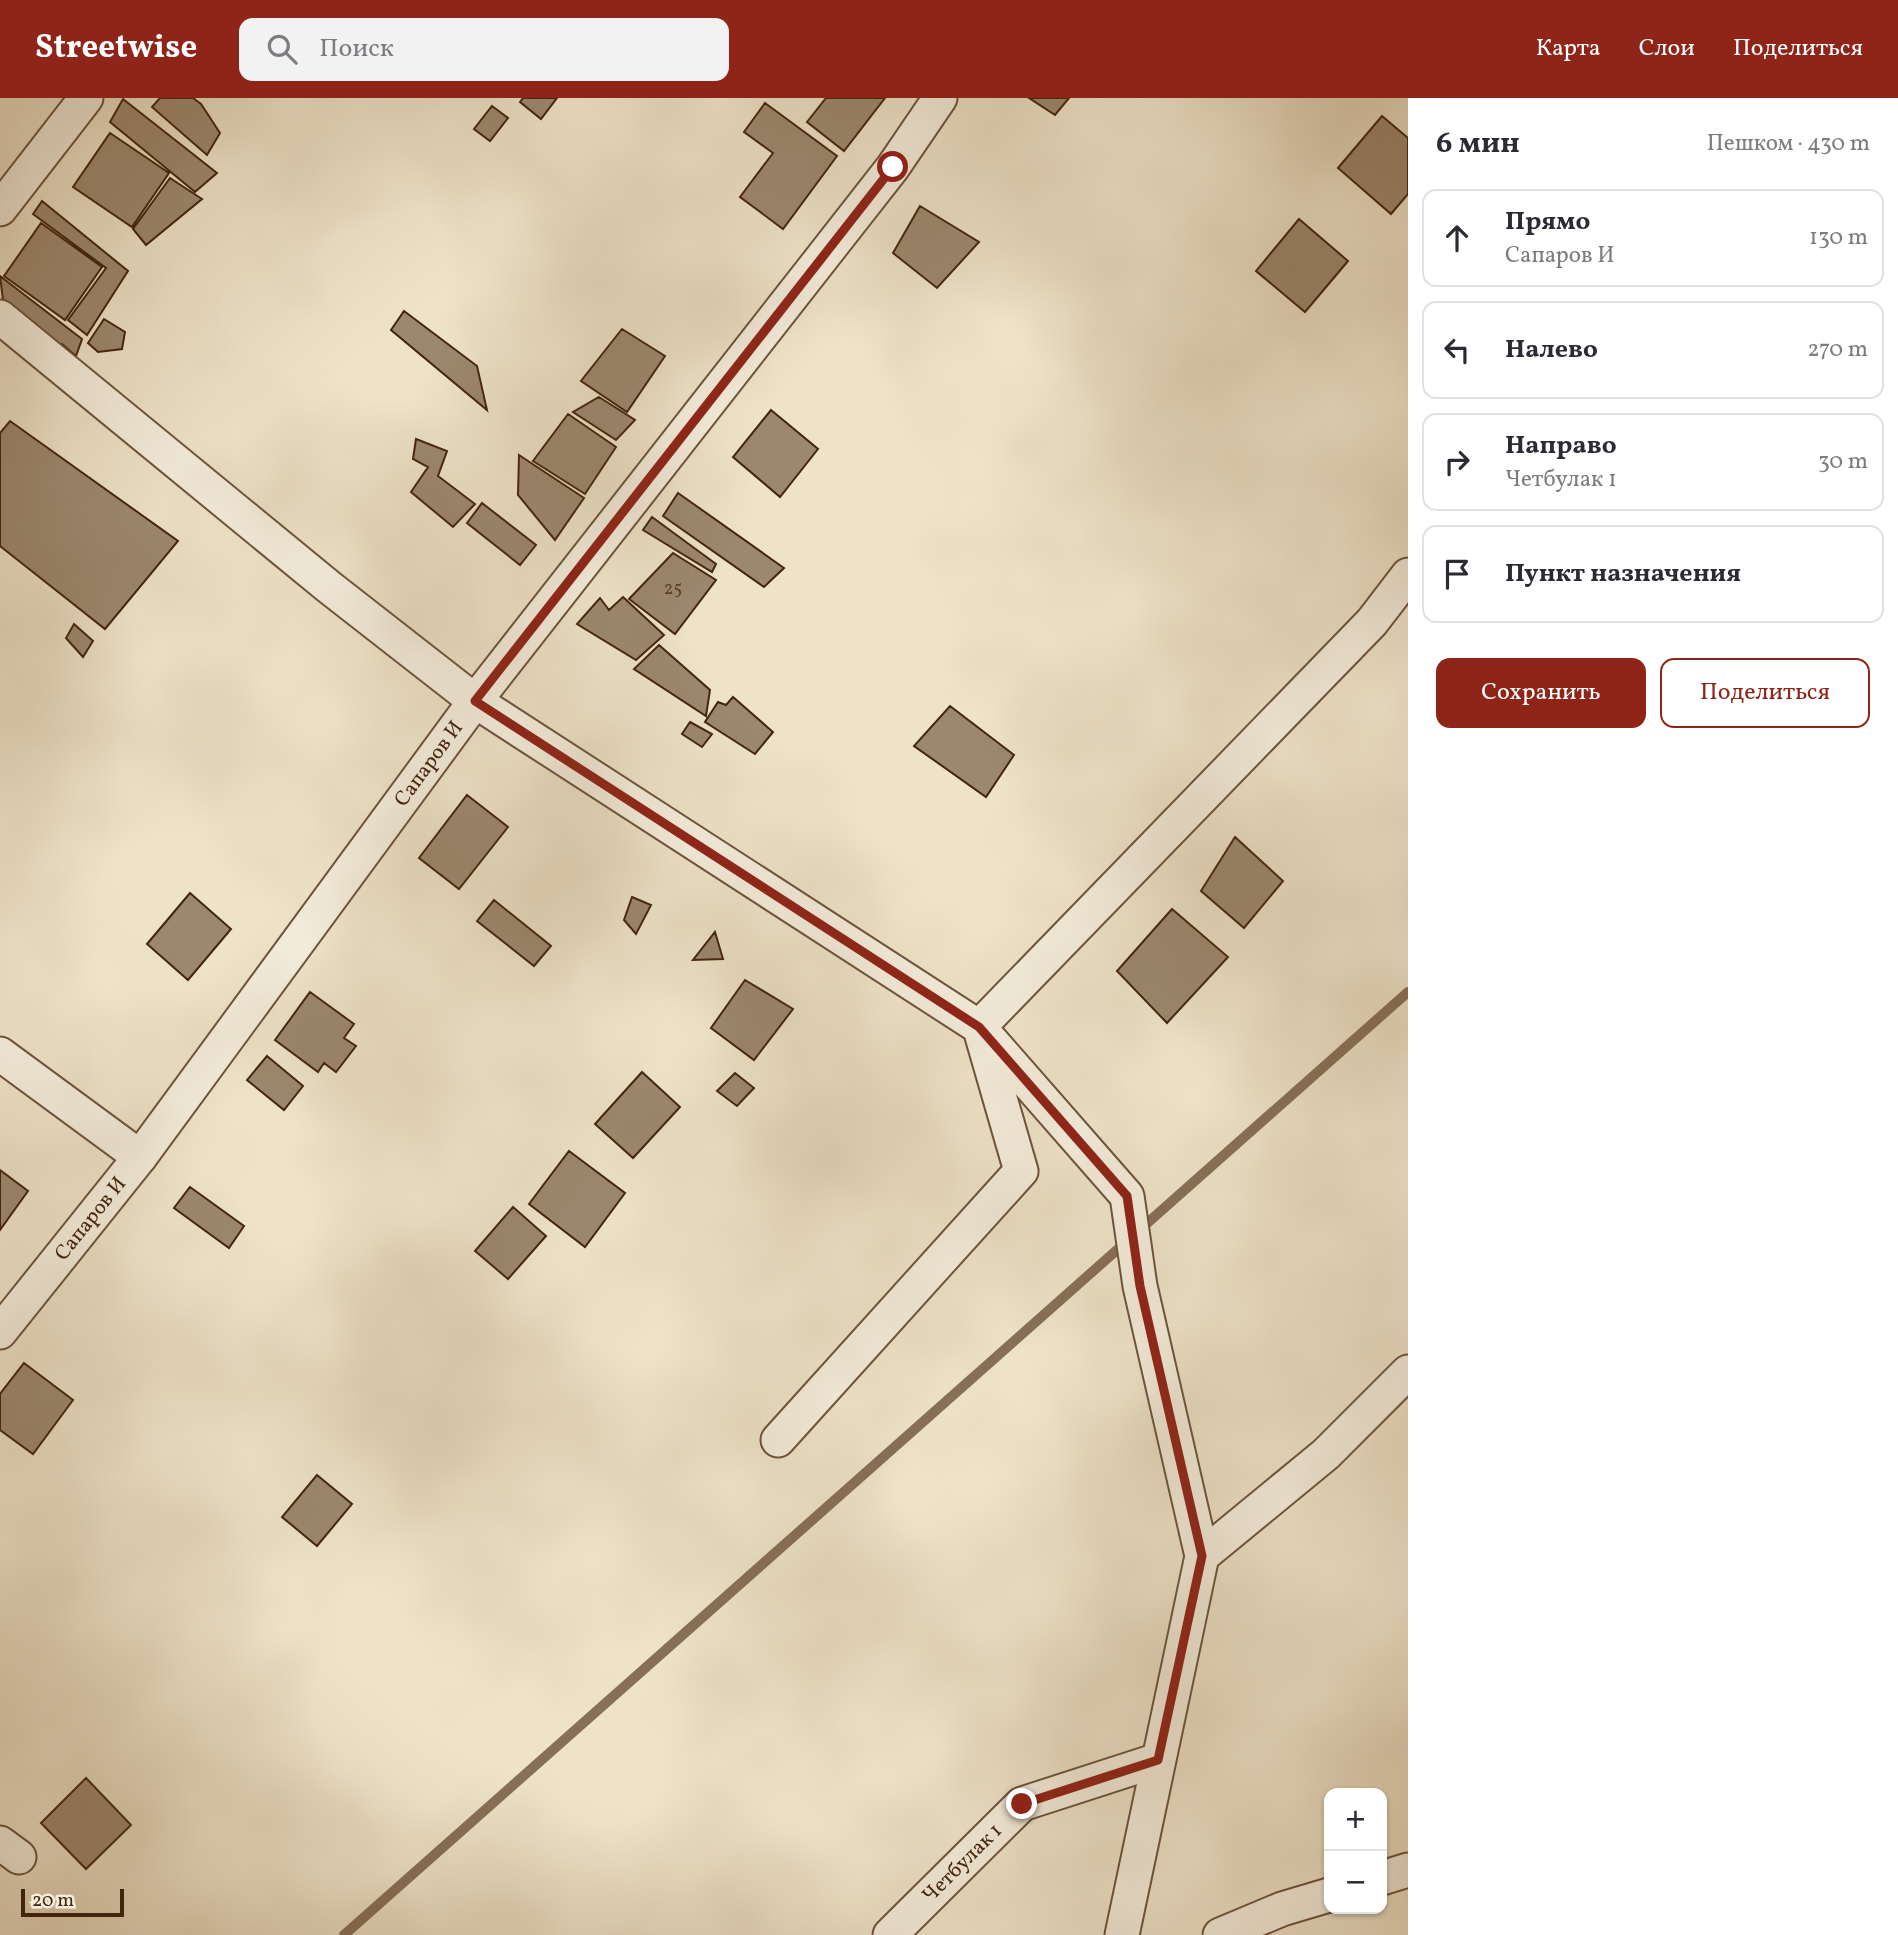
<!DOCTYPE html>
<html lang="ru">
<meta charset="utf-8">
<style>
:root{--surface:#fff;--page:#f2f2f3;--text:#2b2b33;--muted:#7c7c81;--line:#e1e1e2;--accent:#8f2418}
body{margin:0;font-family:Vollkorn,serif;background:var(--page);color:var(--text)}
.controls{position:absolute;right:21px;bottom:21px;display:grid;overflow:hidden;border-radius:14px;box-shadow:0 2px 5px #0004}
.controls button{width:63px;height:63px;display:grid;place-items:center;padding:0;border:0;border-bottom:2px solid var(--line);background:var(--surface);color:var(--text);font:35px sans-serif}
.scale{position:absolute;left:21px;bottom:18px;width:103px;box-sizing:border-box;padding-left:7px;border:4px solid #43250d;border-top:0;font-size:19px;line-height:24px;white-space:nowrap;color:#43250d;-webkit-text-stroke:5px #f4eddc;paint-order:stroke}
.stop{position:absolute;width:21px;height:21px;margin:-16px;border:5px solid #8f2418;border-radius:50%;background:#fff}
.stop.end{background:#8f2418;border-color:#fff;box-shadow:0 2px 7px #0008}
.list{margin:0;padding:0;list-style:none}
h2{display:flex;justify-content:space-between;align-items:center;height:91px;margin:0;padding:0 28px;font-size:30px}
h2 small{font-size:23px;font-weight:400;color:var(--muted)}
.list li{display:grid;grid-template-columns:46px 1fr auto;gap:21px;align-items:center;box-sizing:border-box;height:98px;margin:0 14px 14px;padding:0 14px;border:2px solid var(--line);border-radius:14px}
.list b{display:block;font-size:26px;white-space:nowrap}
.list p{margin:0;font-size:23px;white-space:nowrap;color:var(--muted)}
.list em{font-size:23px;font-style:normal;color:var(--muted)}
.actions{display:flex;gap:14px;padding:21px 28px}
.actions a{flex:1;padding:16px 0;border:2px solid var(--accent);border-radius:14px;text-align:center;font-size:24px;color:var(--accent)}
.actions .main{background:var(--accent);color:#fff}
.icon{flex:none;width:38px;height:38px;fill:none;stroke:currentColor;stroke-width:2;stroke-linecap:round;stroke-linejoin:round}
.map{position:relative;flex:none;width:1408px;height:1837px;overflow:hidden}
header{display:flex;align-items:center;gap:42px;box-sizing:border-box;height:98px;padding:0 35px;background:var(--accent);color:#fff}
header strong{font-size:33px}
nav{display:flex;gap:38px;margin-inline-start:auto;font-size:24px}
.search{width:490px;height:63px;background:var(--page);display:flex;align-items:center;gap:18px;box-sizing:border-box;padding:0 24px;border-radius:14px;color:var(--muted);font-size:26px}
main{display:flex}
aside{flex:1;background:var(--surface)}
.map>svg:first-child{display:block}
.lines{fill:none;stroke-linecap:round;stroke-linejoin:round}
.stream{stroke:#877057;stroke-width:10}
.building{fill:#9c886f;stroke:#43250d;stroke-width:2}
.street-casing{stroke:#6e543c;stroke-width:37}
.street{stroke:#f4eddc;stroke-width:33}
.route{stroke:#8f2418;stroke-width:9}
.labels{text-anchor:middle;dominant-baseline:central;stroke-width:5;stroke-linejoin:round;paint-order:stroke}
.number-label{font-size:18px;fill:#593e26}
.street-label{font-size:21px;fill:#43250d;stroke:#f4eddc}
</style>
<header>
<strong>Streetwise</strong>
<div class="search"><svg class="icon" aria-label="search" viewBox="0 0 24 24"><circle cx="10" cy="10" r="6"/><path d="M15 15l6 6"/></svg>Поиск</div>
<nav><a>Карта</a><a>Слои</a><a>Поделиться</a></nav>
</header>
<main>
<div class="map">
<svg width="1408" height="1837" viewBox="0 0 1408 1837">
<rect width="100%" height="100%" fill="#eee3c9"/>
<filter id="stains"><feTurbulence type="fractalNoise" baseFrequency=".00286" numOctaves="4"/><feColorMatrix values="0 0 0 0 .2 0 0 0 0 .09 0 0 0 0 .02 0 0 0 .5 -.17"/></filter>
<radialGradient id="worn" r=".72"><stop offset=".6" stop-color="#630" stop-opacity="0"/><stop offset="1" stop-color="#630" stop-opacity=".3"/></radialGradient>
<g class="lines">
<path class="stream" d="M344,1837l1064,-943"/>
</g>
<path class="building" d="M160,0h33l8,6 19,29 -13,22 -55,-48z
M523,0h34l-16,21 -21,-17z
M826,0h59l-41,53 -37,-29z
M1029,0h40l-14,17z
M123,1l94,74 -22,19 -85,-70z
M765,5l72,53 -54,73 -43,-32 33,-44 -29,-21z
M492,8l16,12 -18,23 -16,-12z
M1382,18l26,22v56l-17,20 -53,-46z
M110,35l59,40 -37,54 -59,-40z
M170,80l32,21 -56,46 -13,-16z
M42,103l86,70 -41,64 -19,-15 38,-52 -73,-54z
M920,108l59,36 -42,46 -44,-35z
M1299,121l49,42 -43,51 -49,-41z
M41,125l61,44 -37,53 -61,-44z
M0,178l82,63 -6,17 -14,-12 -16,3 -41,-31z
M404,213l73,55 10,44 -96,-80z
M104,221l21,13 -3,17 -24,3 -10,-9z
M622,231l43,27 -38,56 -46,-31z
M599,299l36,23 -19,20 -43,-28z
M771,312l47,39 -38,48 -47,-40z
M568,316l48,33 -31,47 -52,-33z
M10,323l168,120 -73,88 -105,-83v-113z
M416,341l31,12 -9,25 37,28 -22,23 -42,-35 17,-25 -15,-8z
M519,357l65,43 -29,42 -37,-45z
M678,395l106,75 -20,19 -101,-71z
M482,405l54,42 -16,20 -53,-42z
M652,419l64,47 -4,8 -69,-42z
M673,455l43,27 -41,54 -46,-35z
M623,499l41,38 -28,25 -59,-36 23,-26 9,12z
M74,526l19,17 -10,16 -17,-19z
M659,547l51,45 -4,26 -72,-47z
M733,599l40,35 -18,22 -50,-32 13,-20 8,3z
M950,608l64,49 -28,42 -72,-51z
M690,624l22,12 -10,13 -20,-13z
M467,697l41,32 -49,62 -40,-31z
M1235,739l48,44 -39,47 -43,-37z
M190,795l41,36 -43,51 -41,-36z
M632,799l19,8 -15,29 -12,-14z
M494,802l57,46 -17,20 -57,-45z
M1172,811l56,48 -61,66 -50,-52z
M715,834l8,27 -30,1z
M745,882l48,29 -39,51 -43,-32z
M310,894l44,32 -10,14 12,8 -20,26 -12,-9 -6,9 -43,-32z
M267,958l36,30 -19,24 -37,-30z
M642,974l38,35 -47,51 -38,-34z
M735,975l19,15 -17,18 -20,-15z
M569,1053l56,42 -40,54 -56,-43z
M0,1072l28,21 -28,39z
M190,1089l54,39 -15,22 -55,-40z
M513,1109l33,29 -38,43 -33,-28z
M24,1265l49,37 -40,54 -33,-24v-36z
M317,1377l35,29 -35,42 -35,-29z
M86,1680l45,47 -45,44 -45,-46z"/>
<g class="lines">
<defs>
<g id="street">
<path d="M0,111l86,-111"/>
<path d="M0,219l329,270 146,114 504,326 148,169 13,90 62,270 -80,379"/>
<path d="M979,929l393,-405 36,-47"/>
<path d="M0,956l140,103"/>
<path id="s1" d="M0,1234l140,-175 335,-456 418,-534 47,-69"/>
<path d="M778,1342l243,-269 -39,-135"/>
<path d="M1202,1458l124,-102 82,-82"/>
<path d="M0,1745l19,14"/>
<path d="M1382,1780l26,-8"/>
<path id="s2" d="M890,1837l132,-131 136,-44"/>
<path d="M1220,1837l62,-26 47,-14"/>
</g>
</defs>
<use href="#street" class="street-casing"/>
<use href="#street" class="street"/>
</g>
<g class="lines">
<path class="route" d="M893,69l-418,534 504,326 148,169 13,90 62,270 -44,204 -136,44"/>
</g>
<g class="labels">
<g class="number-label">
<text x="673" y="491">25</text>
</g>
<g class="street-label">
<text stroke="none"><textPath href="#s1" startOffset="712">Сапаров И</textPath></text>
<text stroke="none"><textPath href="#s1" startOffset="145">Сапаров И</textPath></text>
<text stroke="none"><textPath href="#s2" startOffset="102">Четбулак 1</textPath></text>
</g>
</g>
<rect width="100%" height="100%" filter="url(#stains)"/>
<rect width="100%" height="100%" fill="url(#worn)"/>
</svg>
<div class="controls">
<button>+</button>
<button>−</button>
</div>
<div class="scale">20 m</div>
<div class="stop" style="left:893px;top:69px"></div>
<div class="stop end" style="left:1022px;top:1706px"></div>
</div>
<aside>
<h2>6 мин<small>Пешком · 430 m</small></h2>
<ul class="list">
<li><svg class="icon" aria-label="ahead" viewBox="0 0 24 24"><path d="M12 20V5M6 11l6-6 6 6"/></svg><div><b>Прямо</b><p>Сапаров И</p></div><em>130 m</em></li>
<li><svg class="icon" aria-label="left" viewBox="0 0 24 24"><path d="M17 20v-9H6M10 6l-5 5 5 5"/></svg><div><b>Налево</b></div><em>270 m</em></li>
<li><svg class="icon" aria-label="right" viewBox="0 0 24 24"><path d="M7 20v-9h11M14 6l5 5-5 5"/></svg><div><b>Направо</b><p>Четбулак 1</p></div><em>30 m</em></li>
<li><svg class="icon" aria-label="arrive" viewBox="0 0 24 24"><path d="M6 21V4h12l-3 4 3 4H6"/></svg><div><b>Пункт назначения</b></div></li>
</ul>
<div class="actions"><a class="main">Сохранить</a><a>Поделиться</a></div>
</aside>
</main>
